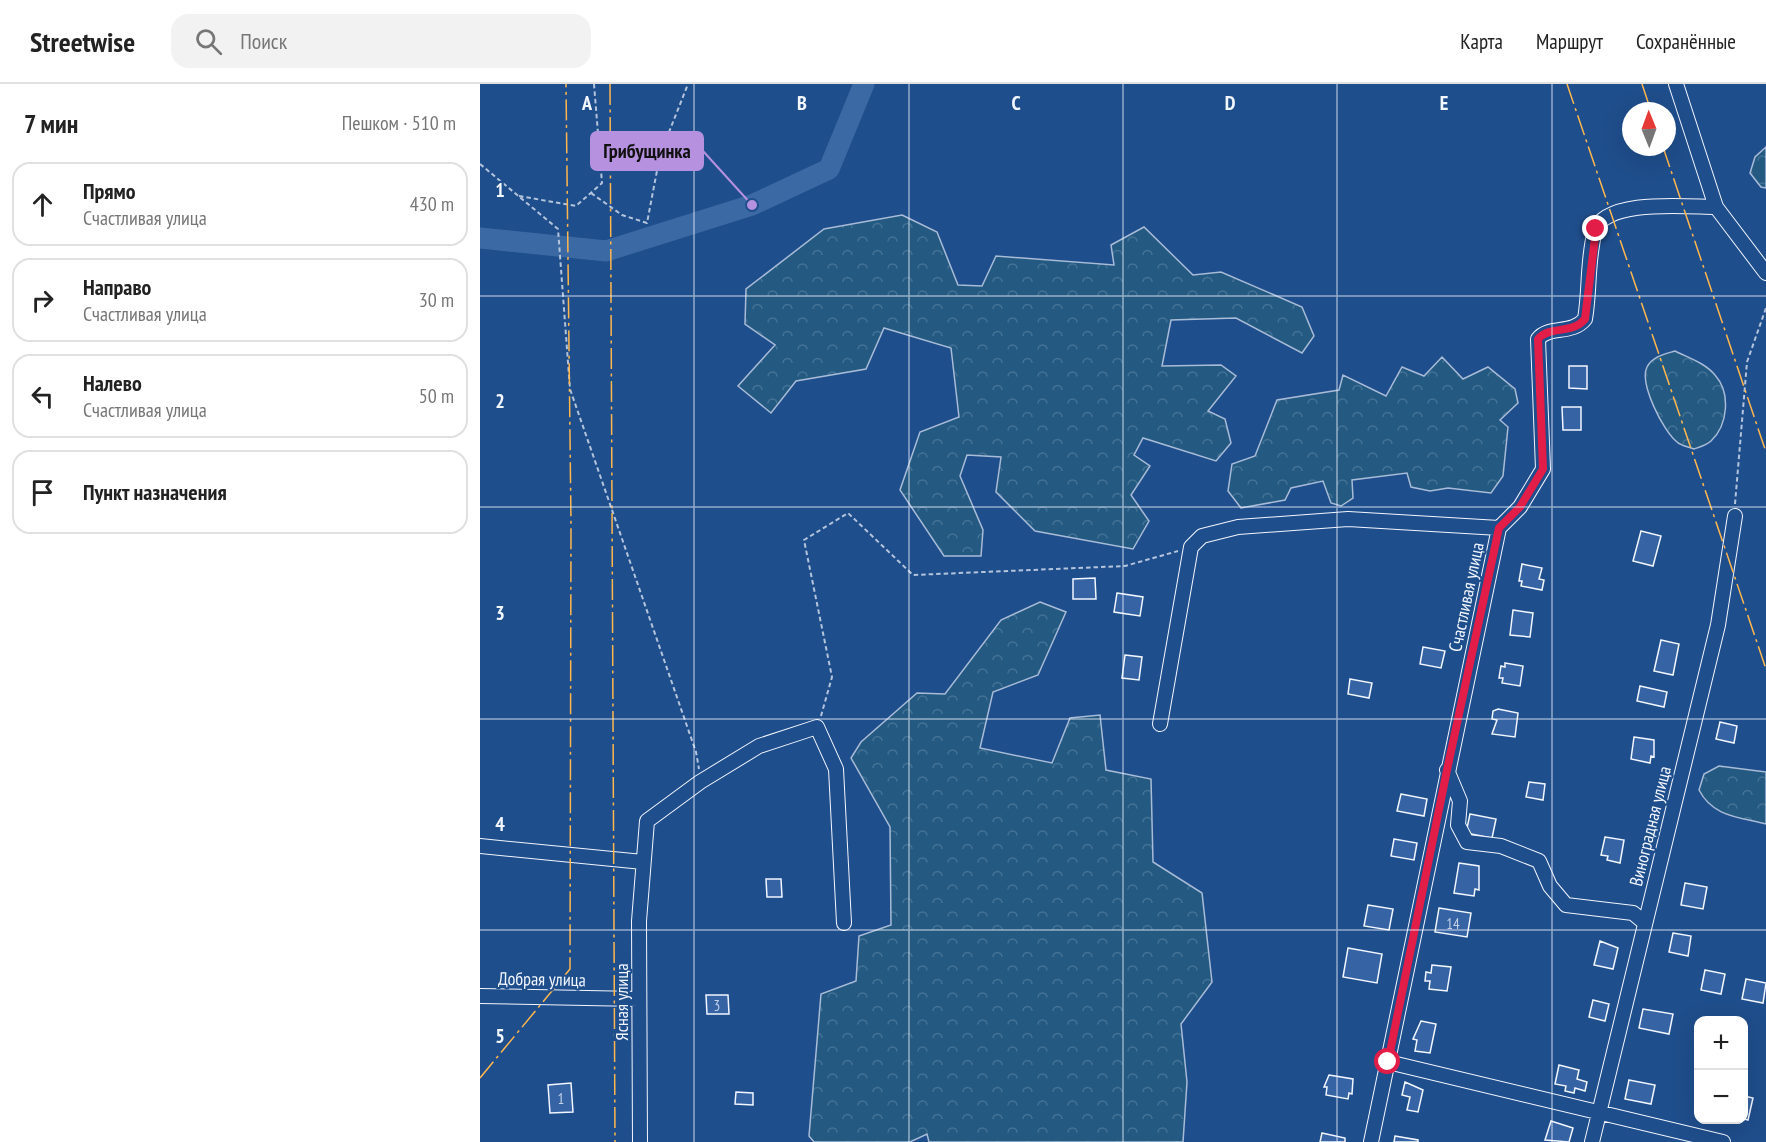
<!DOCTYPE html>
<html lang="ru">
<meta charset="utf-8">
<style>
:root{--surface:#fff;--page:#f2f2f2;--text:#222;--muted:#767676;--line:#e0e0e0}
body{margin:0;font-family:"PT Sans Narrow",sans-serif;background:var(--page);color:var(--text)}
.controls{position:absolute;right:18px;bottom:18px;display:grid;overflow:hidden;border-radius:12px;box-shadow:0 6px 24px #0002}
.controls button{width:54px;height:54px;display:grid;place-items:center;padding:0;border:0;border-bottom:2px solid var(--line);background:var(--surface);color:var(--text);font:30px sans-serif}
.compass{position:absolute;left:1142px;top:18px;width:54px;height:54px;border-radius:50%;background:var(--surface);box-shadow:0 6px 24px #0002;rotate:359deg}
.stop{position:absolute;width:18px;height:18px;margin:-14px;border:4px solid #e11d48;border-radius:50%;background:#fff}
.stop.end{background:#e11d48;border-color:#fff;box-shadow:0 2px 6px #0008}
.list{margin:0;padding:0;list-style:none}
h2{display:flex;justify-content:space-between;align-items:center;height:78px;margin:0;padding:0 24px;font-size:26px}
h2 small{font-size:20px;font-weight:400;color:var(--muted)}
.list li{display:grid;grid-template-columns:39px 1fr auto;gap:18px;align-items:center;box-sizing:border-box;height:84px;margin:0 12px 12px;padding:0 12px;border:2px solid var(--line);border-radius:18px}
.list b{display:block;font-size:22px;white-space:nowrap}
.list p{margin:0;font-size:20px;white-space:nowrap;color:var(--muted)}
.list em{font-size:20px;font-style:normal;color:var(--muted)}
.icon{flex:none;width:33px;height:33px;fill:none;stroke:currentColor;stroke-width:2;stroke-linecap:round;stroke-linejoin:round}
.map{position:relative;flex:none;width:1286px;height:1058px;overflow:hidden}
header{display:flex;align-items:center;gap:36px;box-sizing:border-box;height:84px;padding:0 30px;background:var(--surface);border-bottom:2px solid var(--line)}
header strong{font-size:28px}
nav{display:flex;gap:33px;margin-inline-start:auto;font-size:21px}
.search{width:420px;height:54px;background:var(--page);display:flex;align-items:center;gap:15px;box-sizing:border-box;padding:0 21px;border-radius:18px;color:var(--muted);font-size:22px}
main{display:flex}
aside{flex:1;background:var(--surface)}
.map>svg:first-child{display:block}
.forest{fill:url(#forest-crowns);stroke:#a8bbd7;stroke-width:1.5}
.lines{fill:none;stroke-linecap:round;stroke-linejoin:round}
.river{stroke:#3b69a3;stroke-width:21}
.building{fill:#3563a3;stroke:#f2f6ff;stroke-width:1.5}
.minor-casing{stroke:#f2f6ff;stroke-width:16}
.path{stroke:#b3c4dc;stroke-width:2;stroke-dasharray:4.5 3;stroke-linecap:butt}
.minor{stroke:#1f4e8c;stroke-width:14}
.power{stroke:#ffb74d;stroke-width:1.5;stroke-dasharray:21 4.5 3 4.5;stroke-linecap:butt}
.route{stroke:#e11d48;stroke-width:8}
.grid{fill:none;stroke:#f2f6ff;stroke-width:1.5;stroke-opacity:0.55}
.labels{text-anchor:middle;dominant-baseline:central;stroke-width:4.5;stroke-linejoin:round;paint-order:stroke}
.number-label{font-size:15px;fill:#c3d1e8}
.street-label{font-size:18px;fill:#f2f6ff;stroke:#1f4e8c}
.grid-label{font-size:20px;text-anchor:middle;font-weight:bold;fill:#f2f6ff;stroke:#1f4e8c;stroke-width:4.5;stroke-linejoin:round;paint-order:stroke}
.leader{fill:none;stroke:#b691df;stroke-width:2}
.callout-dot{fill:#b691df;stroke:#1f4e8c;stroke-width:2}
.callout{fill:#b691df;stroke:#b691df;stroke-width:2}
.callout-label{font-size:20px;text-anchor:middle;font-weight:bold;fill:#111}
</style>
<header>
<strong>Streetwise</strong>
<div class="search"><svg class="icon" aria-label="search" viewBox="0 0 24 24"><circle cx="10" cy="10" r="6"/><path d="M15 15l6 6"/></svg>Поиск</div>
<nav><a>Карта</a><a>Маршрут</a><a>Сохранённые</a></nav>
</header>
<main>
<aside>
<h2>7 мин<small>Пешком · 510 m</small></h2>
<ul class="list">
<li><svg class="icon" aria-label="ahead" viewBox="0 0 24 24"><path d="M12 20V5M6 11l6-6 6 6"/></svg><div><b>Прямо</b><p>Счастливая улица</p></div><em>430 m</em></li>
<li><svg class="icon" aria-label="right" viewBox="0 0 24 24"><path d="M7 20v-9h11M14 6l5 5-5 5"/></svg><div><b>Направо</b><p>Счастливая улица</p></div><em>30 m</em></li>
<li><svg class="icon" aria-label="left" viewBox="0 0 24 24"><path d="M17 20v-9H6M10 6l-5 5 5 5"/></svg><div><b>Налево</b><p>Счастливая улица</p></div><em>50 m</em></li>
<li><svg class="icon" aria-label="arrive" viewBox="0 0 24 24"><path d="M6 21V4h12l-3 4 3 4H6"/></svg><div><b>Пункт назначения</b></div></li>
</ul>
</aside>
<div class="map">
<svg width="1286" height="1058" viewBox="0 0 1286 1058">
<defs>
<pattern id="forest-crowns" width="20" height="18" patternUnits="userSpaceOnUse" patternTransform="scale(1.5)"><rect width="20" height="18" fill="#245a82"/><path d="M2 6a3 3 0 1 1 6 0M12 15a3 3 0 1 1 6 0" fill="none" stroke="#447295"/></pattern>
</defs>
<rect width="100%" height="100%" fill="#1f4e8c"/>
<path class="forest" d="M1286,63v41l-5,-1 -11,-14 5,-16z
M422,131l35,17 21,53 24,1 14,-30 118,9 -3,-20 33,-18 49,48 28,-3 81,35 12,29 -12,17 -66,-35 -65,2 -9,46 59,-1 15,11 -28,35 17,8 6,24 -15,18 -73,-23 -9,17 16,11 -19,29 18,26 -16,28 -98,-18 -39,-39 5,-35 -34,-2 -7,21 23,54 -2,26h-37l-44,-66 20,-58 39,-15 -8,-69 -67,-20 -18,41 -70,12 -25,32 -33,-27 37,-41 -30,-21 1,-35 78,-60z
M1195,267c14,7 30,12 40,24 16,18 13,50 -4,66 -4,4 -11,6 -17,8 -5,-2 -13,-3 -17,-7 -14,-11 -38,-59 -30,-75 6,-11 18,-13 28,-16z
M962,273l21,22 25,-12 27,22 3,14 -18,17 8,7 -5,49 -12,17 -43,-5 -18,3 -19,-4 -4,-14 -55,7 1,18 -12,8 -10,-3 -8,-22 -32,7 -6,12 -44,8 -13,-17 4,-27 23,-8 22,-56 62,-10 4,-15 43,21 16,-29 22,9z
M560,518l26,10 -28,63 -45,17 -13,56 72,15 18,-45 30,-3 6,55 45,9 2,83 49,31 10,89 -31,42 6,58 -4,60h-254l-2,-8 -17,8h-96l-5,-6 12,-142 35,-13 3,-45 32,-11 -1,-98 -39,-69 10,-16 56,-49 28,1 56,-74z
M1239,682l47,6v52c-27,-7 -53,-7 -67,-34l5,-16z"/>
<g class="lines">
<path class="river" d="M0,154l126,13 146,-46 77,-36 35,-85"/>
</g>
<path class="building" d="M1089,282h18v23l-18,-1z
M1082,323h19v23h-18z
M1161,447l20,5 -8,30 -20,-5z
M1042,480l20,4 -3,11 5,1 -2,10 -21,-4 1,-5h-3z
M615,494l1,21h-23v-20z
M637,509l26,4 -3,19 -26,-4z
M1033,526l20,3 -3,24 -20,-2z
M1181,556l18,4 -6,31 -19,-4z
M943,563l22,4 -4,17 -21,-4z
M645,571l17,2 -3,23 -17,-2z
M1025,579l18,3 -3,20 -18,-3 1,-5h-4l2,-12 4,1z
M870,595l22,4 -3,15 -21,-4z
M1160,602l27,6 -3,15 -27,-6z
M1018,625l20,4 -3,24 -23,-3 5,-14 -5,-1 1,-8z
M1240,638l17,4 -3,17 -18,-4z
M1154,653l20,3v17l-3,-1 -1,7 -19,-4z
M1049,698l16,2 -2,16 -17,-3z
M921,710l26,5 -3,17 -27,-5z
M990,730l26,5 -4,19 -26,-5z
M1125,753l19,3 -4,23 -13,-3 1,-4 -7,-1z
M914,755l23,4 -3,17 -23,-4z
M979,779l20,3v24l-4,-1 -1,7 -20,-3z
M286,795h15l1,18h-15z
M1205,799l22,4 -4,22 -22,-4z
M888,821l25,4 -4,21 -25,-4z
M959,824l32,5 -4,24 -32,-5z
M1193,849l18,3 -3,20 -19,-4z
M1120,857l18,7 -5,21 -19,-4z
M868,864l34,6 -5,29 -34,-6z
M952,881l19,2 -4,24 -18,-2 1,-8h-5l1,-9 5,1z
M1225,886l20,4 -4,20 -20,-4z
M1266,895l20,4 -3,20 -21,-4z
M226,911h22l1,19h-22z
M1113,916l16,4 -4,17 -16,-4z
M1163,925l30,5 -4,20 -30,-6z
M941,937l15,3 -6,29 -15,-2 2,-11 -4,-1z
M1079,981l20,5 -2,9 10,3 -2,9 -10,-3 -1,5 -9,-2 1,-5 -11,-2z
M849,991l24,4 -1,15 -3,-1 -1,6 -22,-4 1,-8h-3z
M1149,996l26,5 -4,19 -26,-5z
M925,998l18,8 -5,22 -11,-2 3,-13 -8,-2z
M91,999l2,29 -23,1 -2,-28z
M256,1008l17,1v12l-18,-1z
M1264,1012l9,2 -5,22 -4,-1z
M1071,1037l22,7 -4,14 -24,-2z
M842,1049l23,5v4h-25z
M915,1052l23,4v2h-24z"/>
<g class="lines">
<defs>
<path id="minor" d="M1196,0l40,123 50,66
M680,640l31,-177 11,-11 36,-9 110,-8 151,9
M967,686l13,31 -2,24 9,17 34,4 38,15 11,25 16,19 67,8 12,10
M0,762l163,16
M0,912l159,3
M908,978l335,80
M160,1058l-1,-221 8,-100 53,-39 59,-36 58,-19 19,42 8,154
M891,1058l128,-614 21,-21 23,-38 -5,-130c11,-14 34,-4 47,-20 5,-28 2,-60 10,-88 10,-33 93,-24 121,-24
M1112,1058l126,-517 17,-109"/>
</defs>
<use href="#minor" class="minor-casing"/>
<path class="path" d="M0,80l78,65 12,160 126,363 3,17
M111,109l31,22 25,8 13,-68 28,-71
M39,112l57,10 26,-23 -8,-99
M1255,420l12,-142 19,-54
M341,632l11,-39 -28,-137 44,-27 65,62 212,-9 53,-15"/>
<use href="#minor" class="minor"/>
<path class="power" d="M130,0l5,1058
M1087,0l199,585
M1162,0l9,27
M1183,63l103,305
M0,994l90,-109 1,-445 -5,-440"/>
</g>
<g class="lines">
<path class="route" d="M908,978l59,-292 52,-242 21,-21 23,-38 -5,-130c12,-14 34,-4 47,-20l11,-90"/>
</g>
<path class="grid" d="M214,0v1058M429,0v1058M643,0v1058M857,0v1058M1072,0v1058M0,212h1286M0,423h1286M0,635h1286M0,846h1286"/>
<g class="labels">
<g class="number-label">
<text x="973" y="839">14</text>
<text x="237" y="921">3</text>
<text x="81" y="1014">1</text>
</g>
<g class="street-label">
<text transform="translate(986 513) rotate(-78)">Счастливая улица</text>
<text transform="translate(1170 742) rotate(-76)">Виноградная улица</text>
<text transform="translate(62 895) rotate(1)">Добрая улица</text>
<text transform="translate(141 918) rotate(-90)">Ясная улица</text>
</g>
</g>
<g class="grid-label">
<text x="107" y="26">A</text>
<text x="322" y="26">B</text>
<text x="536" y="26">C</text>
<text x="750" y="26">D</text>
<text x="964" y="26">E</text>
<text x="20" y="113">1</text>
<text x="20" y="324">2</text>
<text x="20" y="536">3</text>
<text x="20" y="747">4</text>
<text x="20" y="959">5</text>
</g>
<path class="leader" d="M272 121L223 67"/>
<circle class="callout-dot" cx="272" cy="121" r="6"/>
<rect class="callout" x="111" y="48" width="112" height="38" rx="6"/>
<g class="callout-label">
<text x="167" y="74">Грибущинка</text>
</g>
</svg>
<div class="controls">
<button>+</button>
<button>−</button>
</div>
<svg class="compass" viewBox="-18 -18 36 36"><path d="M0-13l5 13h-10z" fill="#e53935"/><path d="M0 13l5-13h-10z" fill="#767676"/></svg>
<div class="stop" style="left:908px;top:978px"></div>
<div class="stop end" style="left:1116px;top:145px"></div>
</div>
</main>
